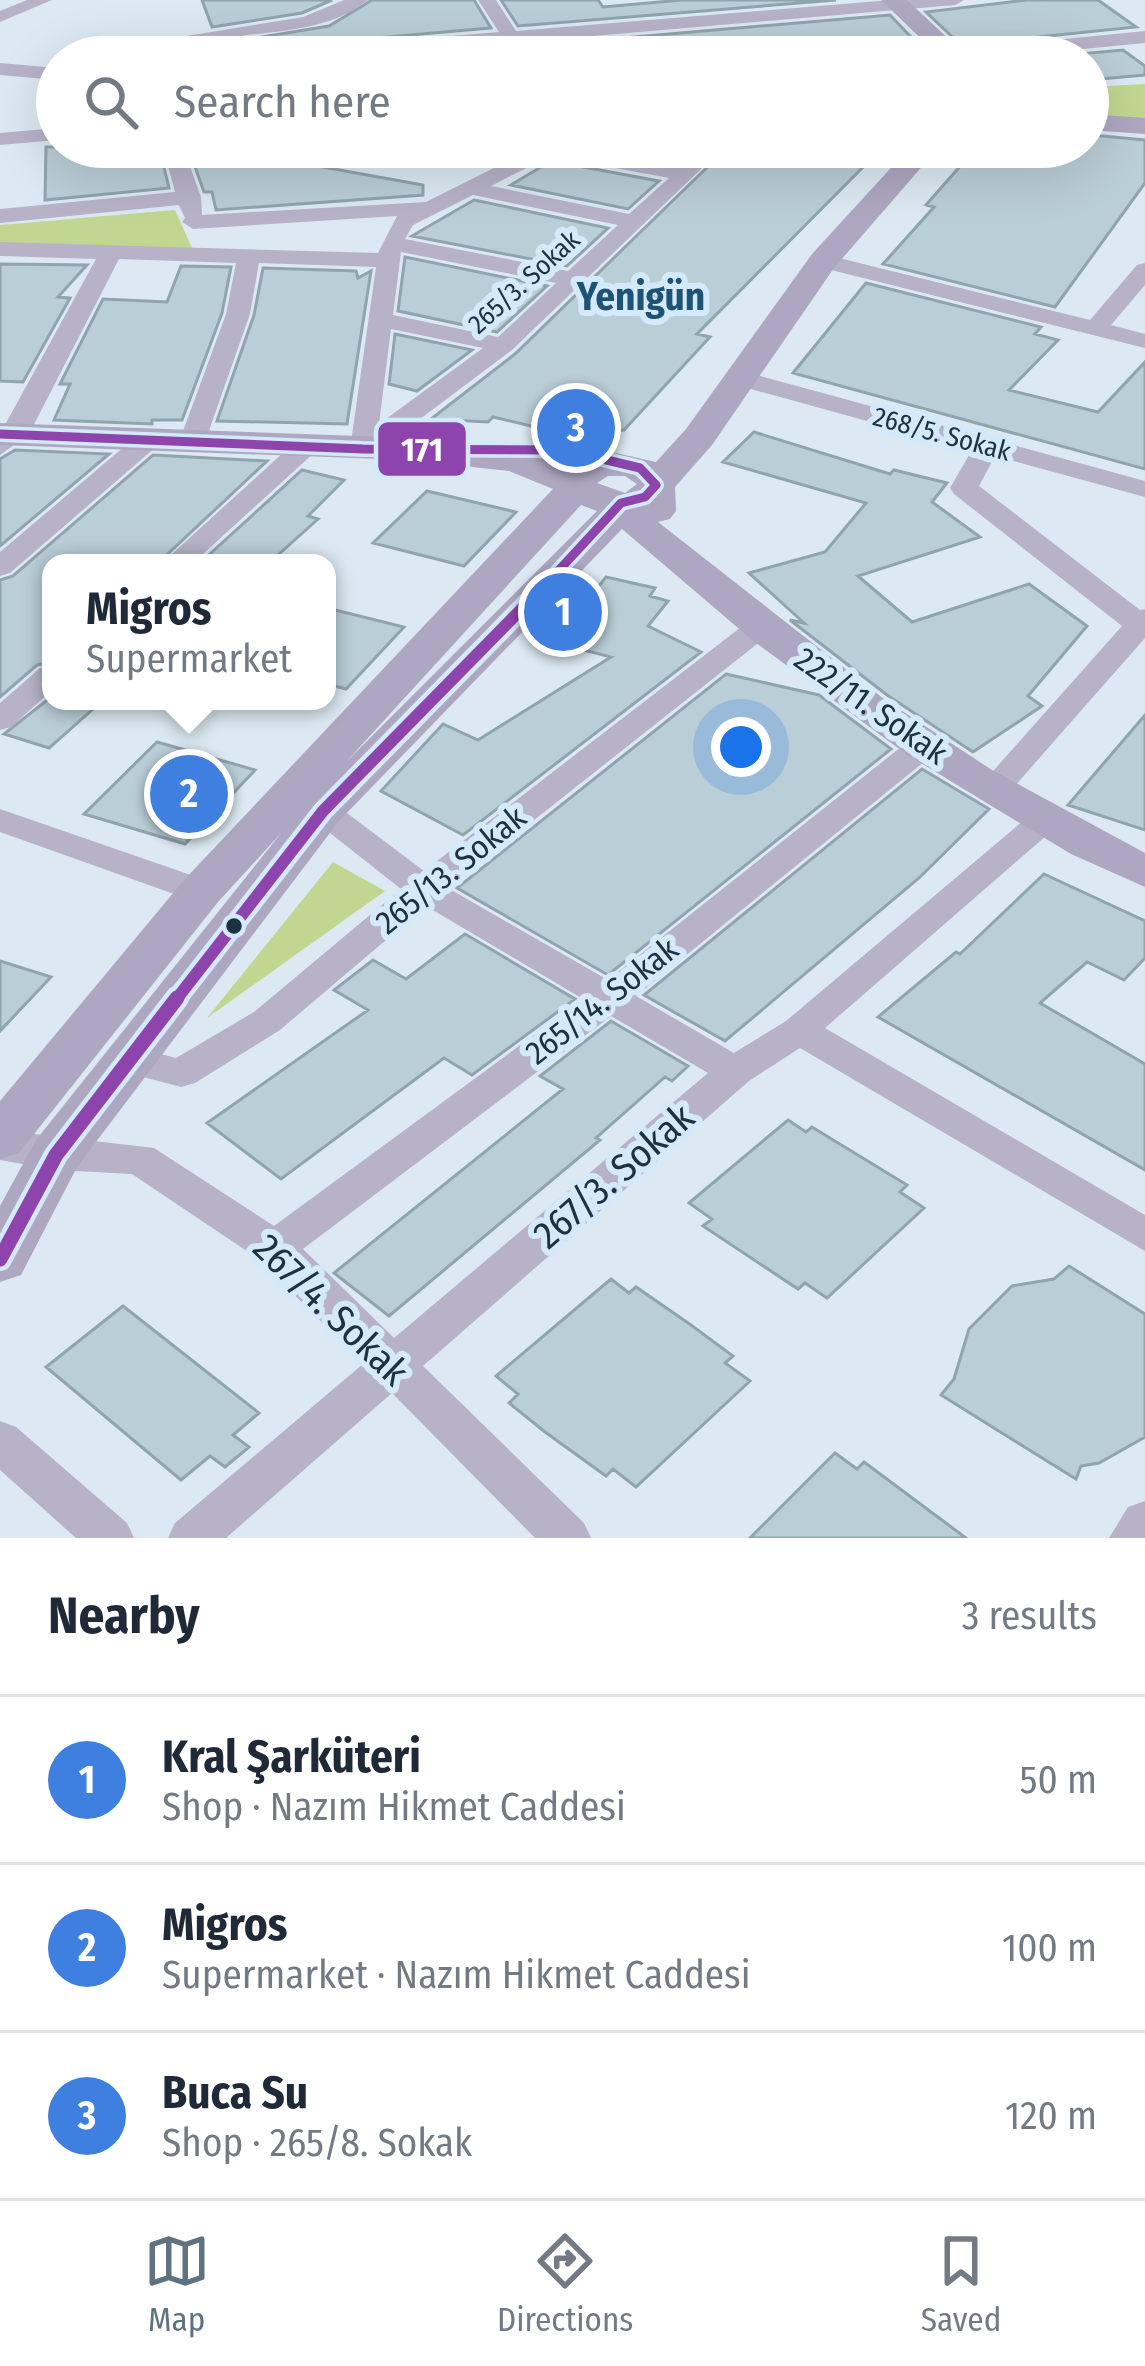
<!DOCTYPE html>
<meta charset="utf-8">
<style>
:root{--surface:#fff;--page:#f2f2f3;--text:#1f2937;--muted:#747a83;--line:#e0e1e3;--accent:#5f7280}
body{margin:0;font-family:"Fira Sans Condensed",sans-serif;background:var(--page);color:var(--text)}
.you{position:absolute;left:741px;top:747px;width:42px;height:42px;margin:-30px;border:9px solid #fff;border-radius:50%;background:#1a73e8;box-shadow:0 0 0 18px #1a73e833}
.badge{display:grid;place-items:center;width:78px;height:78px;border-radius:50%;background:var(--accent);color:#fff;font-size:39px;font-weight:700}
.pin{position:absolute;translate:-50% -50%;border:6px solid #fff;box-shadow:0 3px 12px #0006}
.popup{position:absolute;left:42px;top:554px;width:294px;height:156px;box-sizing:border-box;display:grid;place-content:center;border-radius:24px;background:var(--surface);filter:drop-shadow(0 3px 9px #0005);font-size:39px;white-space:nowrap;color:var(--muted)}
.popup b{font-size:45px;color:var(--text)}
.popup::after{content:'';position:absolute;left:50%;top:100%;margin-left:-24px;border:24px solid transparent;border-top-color:var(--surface)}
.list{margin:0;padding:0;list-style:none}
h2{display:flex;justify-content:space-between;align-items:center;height:156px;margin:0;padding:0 48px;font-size:51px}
h2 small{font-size:39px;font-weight:400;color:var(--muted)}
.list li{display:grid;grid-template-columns:78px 1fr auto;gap:36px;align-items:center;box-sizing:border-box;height:168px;padding:0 48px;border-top:3px solid var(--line)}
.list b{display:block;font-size:45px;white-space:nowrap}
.list p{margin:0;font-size:39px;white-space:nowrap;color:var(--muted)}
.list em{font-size:39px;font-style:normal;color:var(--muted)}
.icon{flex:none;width:66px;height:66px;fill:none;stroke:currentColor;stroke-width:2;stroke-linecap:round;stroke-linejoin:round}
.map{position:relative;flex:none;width:1145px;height:1538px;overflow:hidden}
.search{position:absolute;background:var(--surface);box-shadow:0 12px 48px #0002;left:36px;right:36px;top:36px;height:132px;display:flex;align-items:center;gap:30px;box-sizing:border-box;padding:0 42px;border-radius:66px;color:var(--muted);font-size:45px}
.sheet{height:660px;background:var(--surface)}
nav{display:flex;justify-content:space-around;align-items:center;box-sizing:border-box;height:168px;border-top:3px solid var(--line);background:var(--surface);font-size:33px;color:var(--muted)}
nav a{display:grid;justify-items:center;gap:6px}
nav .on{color:var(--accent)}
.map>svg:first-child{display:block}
.green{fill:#c1d791}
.building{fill:#baced7;stroke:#90a4ad;stroke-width:3}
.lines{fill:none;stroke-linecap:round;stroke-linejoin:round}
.street{fill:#b7b2c8;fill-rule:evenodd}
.secondary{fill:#aea7c1;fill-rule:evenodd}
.bus-1-far2-casing{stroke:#d4eafa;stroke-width:16}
.bus-1-far1-casing{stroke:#d4eafa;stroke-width:21}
.bus-1-casing{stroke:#d4eafa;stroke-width:24}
.bus-1-far2{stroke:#8e44ad;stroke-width:9}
.bus-1-far1{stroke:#8e44ad;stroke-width:12}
.bus-1{stroke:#8e44ad;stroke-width:15}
.bus-dot{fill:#1c3242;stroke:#d4eafa;stroke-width:4.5}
.labels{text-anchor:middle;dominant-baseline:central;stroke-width:12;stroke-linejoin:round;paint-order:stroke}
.far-street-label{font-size:27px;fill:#1c3242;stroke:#d4eafa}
.street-label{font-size:33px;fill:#1c3242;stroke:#d4eafa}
.far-district-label{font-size:39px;font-weight:bold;fill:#1e5375;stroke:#d4eafa}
.near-street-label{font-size:39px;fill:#1c3242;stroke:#d4eafa}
.line-badge{stroke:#d4eafa;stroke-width:4.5}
.badge-label{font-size:33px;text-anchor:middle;font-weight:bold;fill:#fff}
</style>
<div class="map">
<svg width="1145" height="1538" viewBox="0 0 1145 1538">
<rect width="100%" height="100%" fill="#dce9f2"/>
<path class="green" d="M1145,84v35l-57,-3v-29z
M175,210l18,40 -193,-5v-20z
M333,862l52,29 -178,127z"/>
<path class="building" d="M202,0h130l-30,13 -90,14z
M372,0h102l17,28 -220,19 -12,7 -36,3 -5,-13 111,-18z
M501,0h97l5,7 79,-7h154l-318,26z
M1027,0h71l38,27 -175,18 -35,-33z
M890,15l40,42h-397l-4,-11z
M1123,50l22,16v9l-57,5v-23h-41z
M1092,135l53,5v43l-90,124 -172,-43 51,-57 -8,-2 51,-58h111z
M46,147h113l10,41 -124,12z
M188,147h97l-1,13 139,25v10l-207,15 -4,-18h-8z
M594,147h101l-16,15z
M728,147l75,7 8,-7h72l-186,187 13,3 -86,93 -68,2 -63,-15 -5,5 -57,-3 84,-65z
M551,161l108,20 -31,28 -117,-24z
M474,200l134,28 -41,38 -155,-30z
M405,257l142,29 -50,46 -99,-21z
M0,264l87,1 -29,32 12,1 -47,84 -23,-1z
M181,266l50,1 -9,46 -40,107h-30v4l-98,-4 16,-36h-10l43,-85 64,3z
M263,268l93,3 2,7 13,-7 -24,153 -130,-3 37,-106z
M866,283l175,44 -6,7 23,6 -49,50 89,22 47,-50v107l-352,-96z
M395,334l77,16 -55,41 -28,-7z
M754,432l136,42 4,-4 53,13 -15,19 48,35 -122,39 54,46 117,-38 58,42 -59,70 14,10 -69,46 -86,-57 -97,-75 14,3 -55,-50 76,-21 41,-49 -143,-41z
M15,450l94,4 -109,92v-87z
M153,455l114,6 -109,102h-107v99l-14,3 -37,32v-117l13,-4z
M302,470l42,10 -36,36 10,3 -49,44h-69z
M427,491l89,21 -52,54 -91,-23z
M606,577l49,11 -5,8 18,5 -20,25 53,26 -238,183 -82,-44 62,-67 35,16 133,-83 -82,-21 34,-40 9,2 12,-14 14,3z
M327,608l77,19 -58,62 -19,-5z
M726,674l93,21 72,54 -283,226 -151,-87z
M51,697v4h51l-53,47 -45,-14z
M1145,715v115l-77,-25z
M157,742l98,28 -70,74 -101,-30z
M922,769l67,40 -70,69 -194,163 -81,-46z
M1044,874l101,47v37l-21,22 -37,-18 -47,41 105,61v106l-267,-153 78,-65 4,2z
M465,934l110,65 -103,76 -28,-17 -163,121 -74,-56 161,-113 -34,-20 39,-30 33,19z
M0,961l51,16 -51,54z
M611,1021l77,45 -16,15 -7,-4 -69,61 4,2 -211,176 -55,-43 229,-184 -23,-13z
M788,1120l18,12 6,-5 95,58 -7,7 24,16 -97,90 -22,-15 -7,6 -95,-63 9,-7 -23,-16z
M1069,1266l76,48v123l-46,26 -18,3 -5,13 -135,-84 13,-16 15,-50 43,-43 42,-7z
M611,1279l18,14 7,-6 55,38 42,31 -8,7 25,18 -114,106 -23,-18 -7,7 -61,-44 -36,-29 9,-9 -22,-18z
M123,1306l136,107 -26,22 16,12 -24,20 -15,-11 -29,24 -135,-113z
M835,1453l22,16 7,-7 102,76h-216z"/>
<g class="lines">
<path class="street" d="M27,0h25l-52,22v-11z
M344,0h24c-50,40 -119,27 -176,46 -18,6 -27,11 -46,11l34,-20 123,-20z
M478,0h18l20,31 375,-31h73l-9,5 -432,37 6,15h-14l-9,-14 -167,14h-77l9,-6 228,-19z
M1145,31v12l-145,14h-66l9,-6z
M0,63l57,5v12l-57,-5z
M57,128v12l-57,5v-12z
M163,147h20l18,50 1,18 224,-13 110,-55h33l111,20 22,-20h22l-212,203 -140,105h-18l-4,-6 26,-182 -117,-4 -9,51 -45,128 -13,8 -13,-8 47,-128 10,-51 -117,-4 -90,175 -29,21v-21l96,-175 -96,-3v-14l378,11 19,-37 -204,13 -11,-7 3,-4 -6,-13 -179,18v-14l175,-17zM550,156l119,22 -40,36 -138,-28zM473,195l145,30 -50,46 -163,-32 8,-14zM401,252l155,31 -58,54 -105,-22zM391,329l92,19 -104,76z
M823,254l267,66 47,-55 8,-2v22l-34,40 34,9v14l-330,-82 -3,-5z
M738,370l407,111v16l-150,-41 -16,30 161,124 5,-1v29l-139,158h-24l-5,-7 145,-163 -168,-132 -4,-6 22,-38 -243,-67 -4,-5 4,-5z
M148,432l9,2 4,6 -4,6 -147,127 -10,3v-24l139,-118z
M305,439l9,2 4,6 -4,6 -121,110h-31l134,-122z
M760,618l11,3 4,6 -4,6 -323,255 160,92 303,-241h24l4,7 -4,7 -299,243 98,57 52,-32 244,-206h24l5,7 -5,7 -229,199 320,187v36l-345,-203 -51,33 -326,285 161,157 7,15h-56l-143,-145 -166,145h-58l7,-15 188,-159 -103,-104 -128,-86 -76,-4 -56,-10v-30l154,18 120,78 309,-227 -157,-93 -146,124 -85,53 -14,4 -68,-18 -5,-10 5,-10 14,-4 49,13 78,-46 147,-123 -90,-71 -5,-7 5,-7h24l89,67 325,-250zM611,1016l97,57 -314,265 -91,-89z
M51,666v25l-40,36 -11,3v-27l40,-35z
M0,809l214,74 5,8 -5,8h-26l-188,-67z
M0,1421l16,6 111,96 7,15h-58l-76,-68z
M1145,1501v37h-36l19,-31z"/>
<path class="secondary" d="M881,0h26l61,57h-28z
M1088,114l57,4v16l-57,-4z
M910,147h29l-105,121 -122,177 -37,42 1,24 -6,8 -12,3 226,177 108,71 153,83v34l-74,-33 -165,-100 -155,-115 -129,-110 -283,292 -262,346 -56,108 -21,7v-76l36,-66 246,-308 -64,70 -199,251 -19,6v-58l184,-221 369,-391 -44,-18 -100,-11 -409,-15v-22l443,16 81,13 45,16 47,-15 40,9 30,-33 126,-175zM608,476h17l12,8 -12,9 -28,-10zM581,505l16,6 -251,251z"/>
<defs>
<path id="bus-1-far2" d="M0,434l363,15 202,1 75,18 16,17 -11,12 -24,6 -73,79"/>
<path id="bus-1-far1" d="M175,1001l148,-190 228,-232"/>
<path id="bus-1" d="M0,1259l56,-104 121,-157"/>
</defs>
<use href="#bus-1-far2" class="bus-1-far2-casing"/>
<use href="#bus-1-far1" class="bus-1-far1-casing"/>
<use href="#bus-1" class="bus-1-casing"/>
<use href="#bus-1-far2" class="bus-1-far2"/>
<use href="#bus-1-far1" class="bus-1-far1"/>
<use href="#bus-1" class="bus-1"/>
</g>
<circle class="bus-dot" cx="234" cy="926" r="10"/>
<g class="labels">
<g class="far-street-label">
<text transform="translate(524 282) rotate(-42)">265/3. Sokak</text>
<text transform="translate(942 434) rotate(15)">268/5. Sokak</text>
</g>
<g class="street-label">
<text transform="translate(871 706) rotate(35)">222/11. Sokak</text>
<text transform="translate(451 870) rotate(-39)">265/13. Sokak</text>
<text transform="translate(602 1001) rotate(-38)">265/14. Sokak</text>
</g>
<g class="far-district-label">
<text x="641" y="297">Yenigün</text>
</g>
<g class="near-street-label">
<text transform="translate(614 1176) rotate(-41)">267/3. Sokak</text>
<text transform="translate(331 1310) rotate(44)">267/4. Sokak</text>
</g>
</g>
<rect class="line-badge" x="376" y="420" width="92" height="58" rx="12" fill="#8e44ad"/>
<g class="badge-label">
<text x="422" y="461">171</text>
</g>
</svg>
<div class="you"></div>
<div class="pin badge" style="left:563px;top:612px;background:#3f7fe0">1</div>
<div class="pin badge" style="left:189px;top:794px;background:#3f7fe0">2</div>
<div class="popup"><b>Migros</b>Supermarket</div>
<div class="pin badge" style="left:576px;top:428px;background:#3f7fe0">3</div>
<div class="search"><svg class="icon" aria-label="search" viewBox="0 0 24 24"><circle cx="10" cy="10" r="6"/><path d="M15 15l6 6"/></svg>Search here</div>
</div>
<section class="sheet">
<h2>Nearby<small>3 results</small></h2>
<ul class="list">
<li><span class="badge" style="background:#3f7fe0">1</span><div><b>Kral Şarküteri</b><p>Shop · Nazım Hikmet Caddesi</p></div><em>50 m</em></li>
<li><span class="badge" style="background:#3f7fe0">2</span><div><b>Migros</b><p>Supermarket · Nazım Hikmet Caddesi</p></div><em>100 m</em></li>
<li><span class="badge" style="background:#3f7fe0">3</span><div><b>Buca Su</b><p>Shop · 265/8. Sokak</p></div><em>120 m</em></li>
</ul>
</section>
<nav>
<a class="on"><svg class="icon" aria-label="map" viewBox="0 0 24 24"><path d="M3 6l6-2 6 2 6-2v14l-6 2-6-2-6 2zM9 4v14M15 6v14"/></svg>Map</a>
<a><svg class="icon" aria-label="directions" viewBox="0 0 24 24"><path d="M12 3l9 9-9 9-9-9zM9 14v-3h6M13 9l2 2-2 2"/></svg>Directions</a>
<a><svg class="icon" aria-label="saved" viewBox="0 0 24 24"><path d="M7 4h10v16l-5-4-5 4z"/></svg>Saved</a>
</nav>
